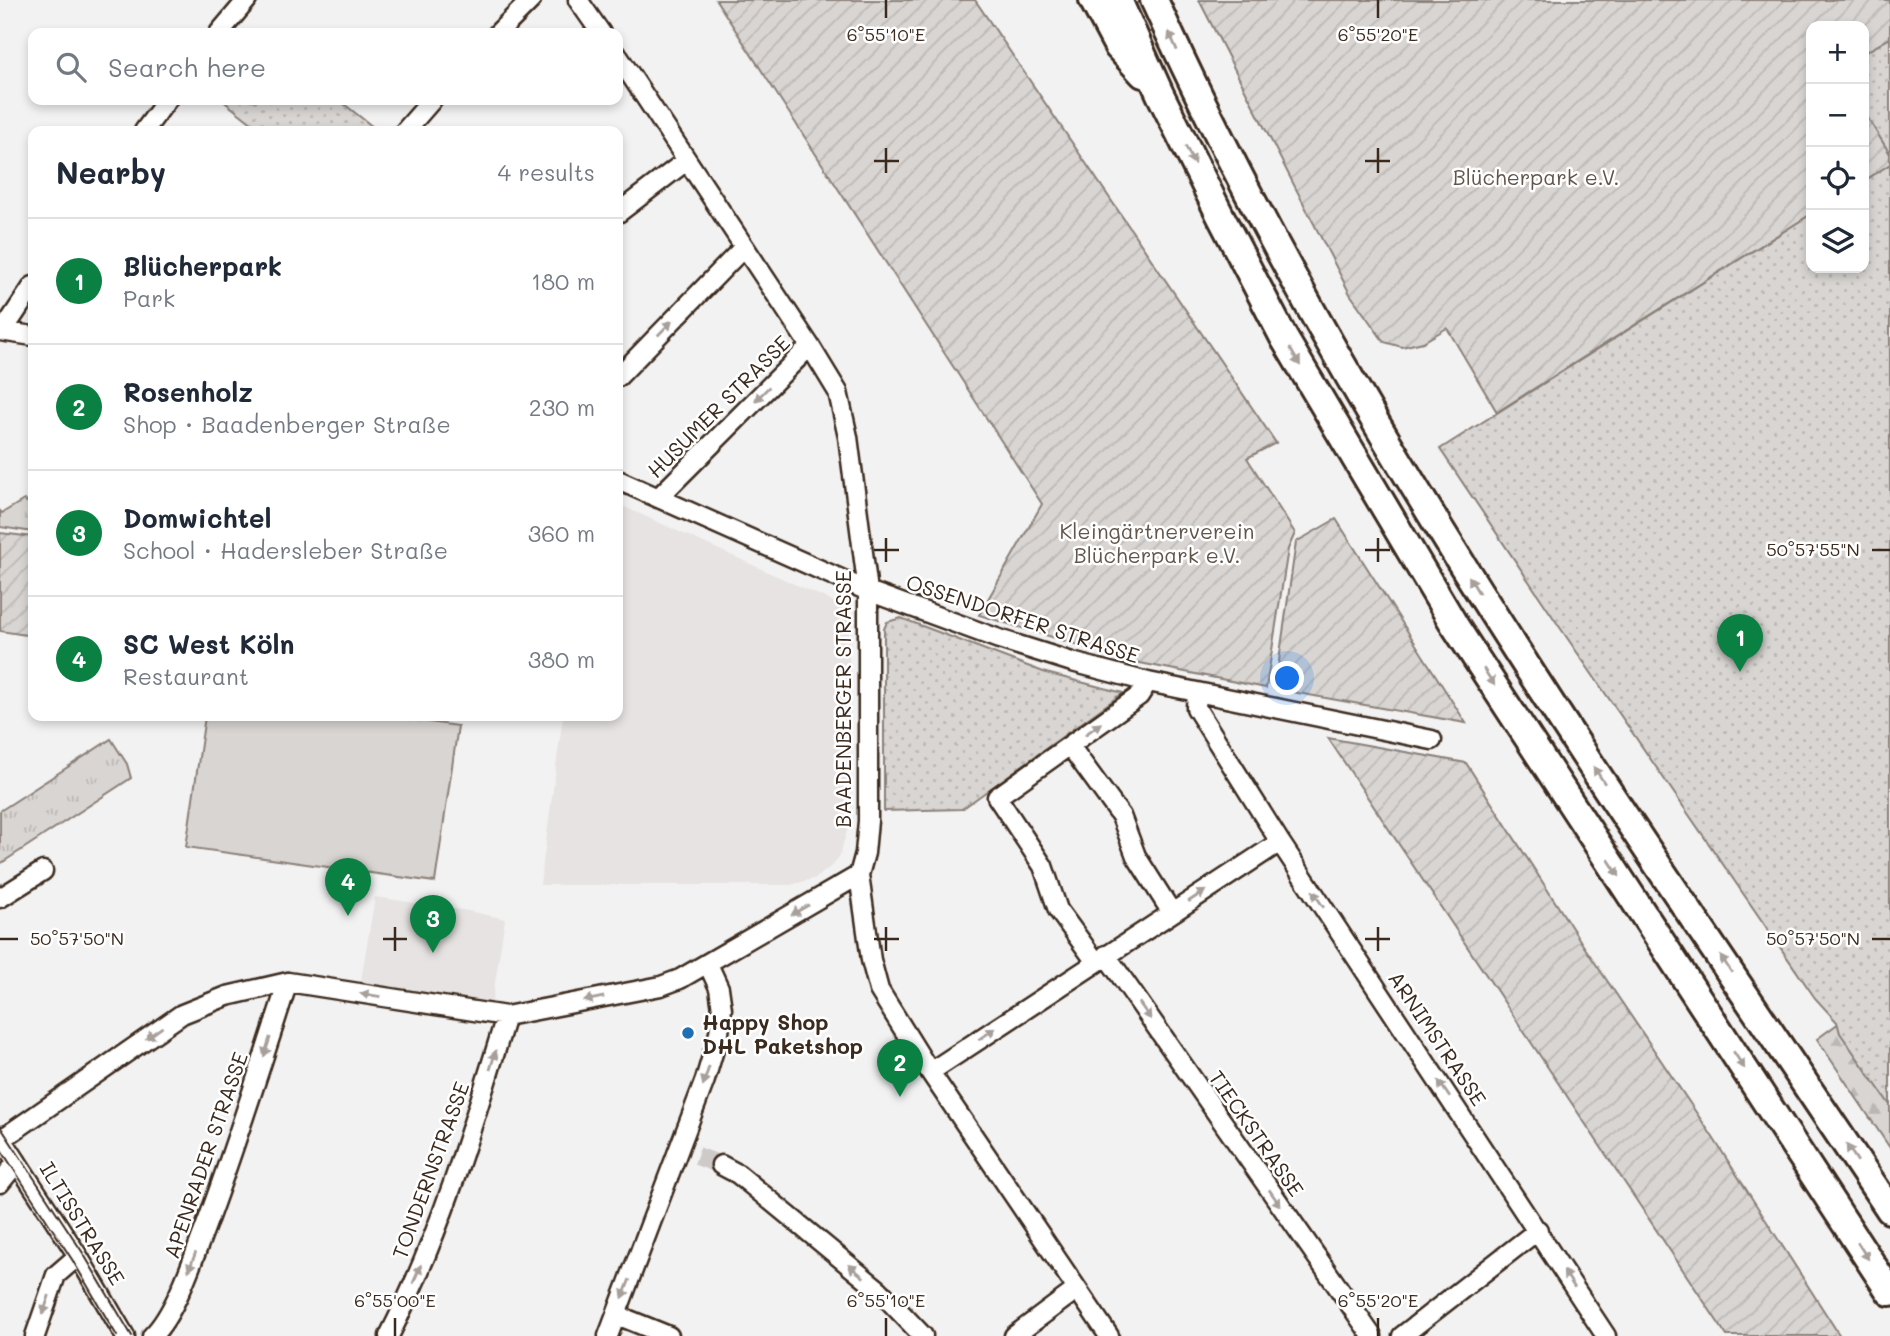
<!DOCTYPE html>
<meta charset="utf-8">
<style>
:root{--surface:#fff;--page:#f6f6f7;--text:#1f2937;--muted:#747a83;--line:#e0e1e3;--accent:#0b8043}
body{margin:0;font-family:Mali,sans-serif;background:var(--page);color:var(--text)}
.controls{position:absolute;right:21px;top:21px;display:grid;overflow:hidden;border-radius:14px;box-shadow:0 4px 10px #0003}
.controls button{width:63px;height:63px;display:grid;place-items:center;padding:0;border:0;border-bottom:2px solid var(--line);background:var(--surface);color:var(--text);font:35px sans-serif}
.you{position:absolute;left:1288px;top:679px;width:24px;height:24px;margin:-18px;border:5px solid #fff;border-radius:50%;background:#1a73e8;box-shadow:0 0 0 10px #1a73e833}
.badge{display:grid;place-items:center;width:46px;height:46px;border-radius:50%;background:var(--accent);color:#fff;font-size:23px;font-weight:700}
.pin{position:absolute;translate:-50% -58px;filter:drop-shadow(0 2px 4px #0008)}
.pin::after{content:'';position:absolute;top:37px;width:24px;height:21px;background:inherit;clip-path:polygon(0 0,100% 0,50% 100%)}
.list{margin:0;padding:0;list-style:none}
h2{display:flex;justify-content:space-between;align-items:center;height:91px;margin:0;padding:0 28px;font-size:30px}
h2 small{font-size:23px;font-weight:400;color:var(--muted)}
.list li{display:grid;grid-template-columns:46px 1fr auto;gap:21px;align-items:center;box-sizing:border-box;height:126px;padding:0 28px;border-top:2px solid var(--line)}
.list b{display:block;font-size:26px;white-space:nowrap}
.list p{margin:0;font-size:23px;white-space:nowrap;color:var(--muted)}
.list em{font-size:23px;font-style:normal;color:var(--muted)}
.icon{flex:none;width:38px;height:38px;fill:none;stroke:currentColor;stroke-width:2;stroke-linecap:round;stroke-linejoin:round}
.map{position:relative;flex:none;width:1890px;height:1336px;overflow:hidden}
.search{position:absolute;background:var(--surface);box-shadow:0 4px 10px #0003;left:28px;top:28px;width:595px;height:77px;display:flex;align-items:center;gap:18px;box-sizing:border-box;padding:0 24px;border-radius:14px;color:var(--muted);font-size:26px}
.panel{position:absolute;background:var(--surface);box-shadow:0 4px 10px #0003;left:28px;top:126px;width:595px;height:595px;border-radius:14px}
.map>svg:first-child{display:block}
.built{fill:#e6e3e2}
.grass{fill:url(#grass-tufts);stroke:#8a8078;stroke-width:2}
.forest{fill:url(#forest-firs);stroke:#8a8078;stroke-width:2}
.park{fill:url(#park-dots);stroke:#8a8078;stroke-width:2}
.garden{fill:url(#garden-furrows);stroke:#8a8078;stroke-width:2}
.pitch{fill:#d8d5d2;stroke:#8a8078;stroke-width:2}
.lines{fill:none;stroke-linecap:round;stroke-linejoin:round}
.minor-tunnel{stroke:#cecac8;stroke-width:18;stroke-dasharray:18 9;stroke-linecap:butt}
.minor-casing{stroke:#3b2a1e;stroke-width:23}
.highway-casing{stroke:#3b2a1e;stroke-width:32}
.minor{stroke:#fff;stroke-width:18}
.highway{stroke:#fff;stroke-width:26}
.tram{stroke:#3b2a1e;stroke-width:2}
.oneway{fill:#a79f9a}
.ticks{fill:none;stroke:#3b2a1e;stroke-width:2.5}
.poi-dot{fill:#1f6fb2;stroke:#fff;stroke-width:2.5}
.labels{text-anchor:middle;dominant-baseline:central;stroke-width:5;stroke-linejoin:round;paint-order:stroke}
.park-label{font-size:21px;fill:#62554b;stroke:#fff}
.street-label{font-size:21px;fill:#3b2a1e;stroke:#fff}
.poi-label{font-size:21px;font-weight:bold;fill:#3b2a1e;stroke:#fff;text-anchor:start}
.ticks-label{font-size:18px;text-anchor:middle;fill:#3b2a1e;stroke:#fff;stroke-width:5;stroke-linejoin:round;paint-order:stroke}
</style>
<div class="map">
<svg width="1890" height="1336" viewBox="0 0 1890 1336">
<defs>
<pattern id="grass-tufts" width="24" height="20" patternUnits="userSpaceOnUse" patternTransform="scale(1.75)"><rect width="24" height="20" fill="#d8d5d2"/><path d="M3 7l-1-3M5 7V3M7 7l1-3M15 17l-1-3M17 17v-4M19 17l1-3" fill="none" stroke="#bab7b4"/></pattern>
<pattern id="forest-firs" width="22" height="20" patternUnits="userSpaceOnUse" patternTransform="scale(1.75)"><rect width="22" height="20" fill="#d8d5d2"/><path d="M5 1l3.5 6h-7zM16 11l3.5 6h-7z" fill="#bab7b4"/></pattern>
<pattern id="park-dots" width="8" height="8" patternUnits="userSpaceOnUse" patternTransform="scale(1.75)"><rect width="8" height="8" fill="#d8d5d2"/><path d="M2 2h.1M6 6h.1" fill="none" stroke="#bab7b4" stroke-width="1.8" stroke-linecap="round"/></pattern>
<pattern id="garden-furrows" width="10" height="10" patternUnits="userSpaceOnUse" patternTransform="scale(1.75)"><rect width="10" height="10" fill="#d8d5d2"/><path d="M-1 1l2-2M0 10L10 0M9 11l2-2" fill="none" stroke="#bab7b4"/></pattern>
</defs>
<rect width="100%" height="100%" fill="#f3f2f2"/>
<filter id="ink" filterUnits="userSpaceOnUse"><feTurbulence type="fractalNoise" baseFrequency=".0143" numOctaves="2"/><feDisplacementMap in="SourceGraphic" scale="14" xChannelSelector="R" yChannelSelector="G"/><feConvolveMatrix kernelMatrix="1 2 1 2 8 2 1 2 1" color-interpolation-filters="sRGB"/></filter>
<g filter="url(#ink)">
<path class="built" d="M618,504l225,102v4h6v214l-9,31 -6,9 -18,14 -25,7h-251l23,-169h55z
M375,897l94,14 36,8 -14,89 -131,-22z"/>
<path class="grass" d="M33,498v34l-33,-5v-16l2,2 22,-13 2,2z
M111,739l16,25 4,14 -131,86v-53z"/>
<path class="forest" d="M1858,1009l32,47v92l-73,-109z"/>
<path class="park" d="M1890,38v116l-26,-42v-59z
M222,100h117l39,31h-116z
M1890,164v941l-50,-72 -3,-11 -22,-24 -254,-369 -121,-180 371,-235v54h53v-87z
M901,618l145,55 77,20 -161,116 -78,2v-182l3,-7z"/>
<path class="garden" d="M716,0h259l301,443 -29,15 48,75 -7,16 -22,139 -131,-26 -156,-47 63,-111z
M1199,0h691v38l-26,15v-27h-53v188l-314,198 -50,-84 -24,14 -21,5 -18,-5 -34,-48z
M1864,112l26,42v10l-26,17z
M1336,519l130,204 -191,-34 21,-147z
M0,533l33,4v99l-33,-5z
M1328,738l138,25 117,182 129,191 128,200h-113z"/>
<path class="pitch" d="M205,716h182l71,10 -23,156 -249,-35z"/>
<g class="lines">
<path class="minor-tunnel" d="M697,1156l24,9"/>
<defs>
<path id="minor" d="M578,0l23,33
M219,33l28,-33
M498,33l33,-33
M618,56l192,290 28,46 10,45 20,154v230l-3,32 -6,22 12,85 8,30 51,82 179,264
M144,131l23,-31
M405,131l27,-31
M618,213l68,-52
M0,331l33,5
M3,331l30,-45
M618,377l126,-130
M618,480l250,111 131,48 73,23 76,20 284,58
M658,498l152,-152
M1197,692l-1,16 84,134 326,494
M1070,746l51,70 15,40 36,57
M0,898l43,-27
M1106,955l266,381
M1096,962l-38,-52 -15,-44 -46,-69 142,-101 9,-14
M930,1072l350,-230
M0,1136l78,120 47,80
M2,1139l180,-125 45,-18 61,-14 218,34 155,-30 19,-7 179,-104
M721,1165l17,9 141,116 44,46
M0,1183l17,-21
M617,1315l52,21
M35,1336l21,-61 22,-19
M152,1336c22,-21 39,-71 50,-100 32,-84 58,-169 86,-254
M389,1336c52,-102 84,-211 117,-320
M608,1336l97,-256 14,-47 3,-24 -3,-21 -11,-24
M1014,1336l62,-46
M1402,1336l136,-106"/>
<path id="highway" d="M1093,0l25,47 25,27
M1118,0l42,94 61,123 63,121 171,288 435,666
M1154,0c195,431 474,818 736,1210"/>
</defs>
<use href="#minor" class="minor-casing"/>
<use href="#highway" class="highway-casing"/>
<use href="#minor" class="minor"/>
<use href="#highway" class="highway"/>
<path class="tram" d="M0,1126l83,127 49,83
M0,1148l73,113 44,75"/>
</g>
<defs><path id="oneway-solid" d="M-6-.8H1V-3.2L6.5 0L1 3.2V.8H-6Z" transform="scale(1.75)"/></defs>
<g class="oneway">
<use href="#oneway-solid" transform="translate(1173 41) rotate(-114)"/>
<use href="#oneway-solid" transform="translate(1190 155) rotate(64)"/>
<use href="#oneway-solid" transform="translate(665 328) rotate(-46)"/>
<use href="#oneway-solid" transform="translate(1295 357) rotate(59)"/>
<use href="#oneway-solid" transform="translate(762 394) rotate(135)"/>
<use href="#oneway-solid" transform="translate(1474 585) rotate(-121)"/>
<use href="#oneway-solid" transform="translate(1489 677) rotate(57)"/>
<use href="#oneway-solid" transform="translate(1093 729) rotate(-36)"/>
<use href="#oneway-solid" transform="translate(1599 775) rotate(-124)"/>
<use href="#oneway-solid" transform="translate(1614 868) rotate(57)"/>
<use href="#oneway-solid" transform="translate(1197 896) rotate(-33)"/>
<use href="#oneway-solid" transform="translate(1318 899) rotate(-124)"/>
<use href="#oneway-solid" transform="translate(800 910) rotate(150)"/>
<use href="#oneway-solid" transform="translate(1726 964) rotate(-124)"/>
<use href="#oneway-solid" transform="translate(370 995) rotate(-171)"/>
<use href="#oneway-solid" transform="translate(594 999) rotate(169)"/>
<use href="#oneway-solid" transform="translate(1145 1011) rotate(55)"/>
<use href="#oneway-solid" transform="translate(154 1033) rotate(145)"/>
<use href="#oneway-solid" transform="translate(987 1034) rotate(-33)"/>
<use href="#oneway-solid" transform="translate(267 1047) rotate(108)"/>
<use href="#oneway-solid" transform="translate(493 1060) rotate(-73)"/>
<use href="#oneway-solid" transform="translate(1739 1060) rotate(57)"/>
<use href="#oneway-solid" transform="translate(706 1076) rotate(108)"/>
<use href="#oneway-solid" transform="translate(1444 1089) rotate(-124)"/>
<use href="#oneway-solid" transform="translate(1852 1153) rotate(-124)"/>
<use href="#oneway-solid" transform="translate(1275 1198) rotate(55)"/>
<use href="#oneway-solid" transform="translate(1863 1251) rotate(57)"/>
<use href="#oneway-solid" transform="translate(192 1262) rotate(111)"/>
<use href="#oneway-solid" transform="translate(856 1271) rotate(-141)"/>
<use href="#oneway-solid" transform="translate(417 1274) rotate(-67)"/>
<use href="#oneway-solid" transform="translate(1569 1279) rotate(-123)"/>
<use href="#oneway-solid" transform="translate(626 1289) rotate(111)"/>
<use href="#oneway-solid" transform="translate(46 1305) rotate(109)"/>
</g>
</g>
<path class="ticks" d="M886,0v18M1378,0v18M886,148v25M1378,148v25M874,161h25M1365,161h25M886,538v24M1378,538v24M874,550h25M1365,550h25M1872,550h18M395,927v24M886,927v24M1378,927v24M0,939h18M383,939h24M874,939h25M1365,939h25M1872,939h18M395,1318v18M886,1318v18M1378,1318v18"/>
<circle class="poi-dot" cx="688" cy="1033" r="7"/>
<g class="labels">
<g class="park-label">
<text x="1536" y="176">Blücherpark e.V.</text>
<text x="1157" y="530">Kleingärtnerverein<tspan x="1157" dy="24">Blücherpark e.V.</tspan></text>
</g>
<g class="street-label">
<text transform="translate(718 406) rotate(-45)">HUSUMER STRASSE</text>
<text transform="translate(1023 618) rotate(18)">OSSENDORFER STRASSE</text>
<text transform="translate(842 699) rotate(-90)">BAADENBERGER STRASSE</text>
<text transform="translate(1438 1038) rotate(56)">ARNIMSTRASSE</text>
<text transform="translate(1257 1133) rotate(55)">TIECKSTRASSE</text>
<text transform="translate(205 1155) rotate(-71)">APENRADER STRASSE</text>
<text transform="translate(430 1170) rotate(-70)">TONDERNSTRASSE</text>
<text transform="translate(83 1223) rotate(58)">ILTISSTRASSE</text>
</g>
<g class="poi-label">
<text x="702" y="1021">Happy Shop<tspan x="702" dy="24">DHL Paketshop</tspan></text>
</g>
</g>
<g class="ticks-label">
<text x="886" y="41">6°55'10"E</text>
<text x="1378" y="41">6°55'20"E</text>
<text x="1813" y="556">50°57'55"N</text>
<text x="77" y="945">50°57'50"N</text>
<text x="1813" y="945">50°57'50"N</text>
<text x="395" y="1307">6°55'00"E</text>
<text x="886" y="1307">6°55'10"E</text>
<text x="1378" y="1307">6°55'20"E</text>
</g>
</svg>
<div class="controls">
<button>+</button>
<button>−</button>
<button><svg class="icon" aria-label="locate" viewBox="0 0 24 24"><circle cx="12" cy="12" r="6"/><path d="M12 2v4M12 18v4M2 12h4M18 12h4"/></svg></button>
<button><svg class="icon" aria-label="layers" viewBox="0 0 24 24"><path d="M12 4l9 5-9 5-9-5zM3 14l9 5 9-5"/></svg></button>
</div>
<div class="you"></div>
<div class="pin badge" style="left:1740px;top:672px">1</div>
<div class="pin badge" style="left:900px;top:1097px">2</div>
<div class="pin badge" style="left:433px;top:953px">3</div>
<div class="pin badge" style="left:348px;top:916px">4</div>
<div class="search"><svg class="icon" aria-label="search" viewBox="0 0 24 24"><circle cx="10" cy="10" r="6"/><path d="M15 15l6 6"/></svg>Search here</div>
<section class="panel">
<h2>Nearby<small>4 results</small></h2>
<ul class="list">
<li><span class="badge">1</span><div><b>Blücherpark</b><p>Park</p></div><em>180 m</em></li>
<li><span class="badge">2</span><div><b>Rosenholz</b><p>Shop · Baadenberger Straße</p></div><em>230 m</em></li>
<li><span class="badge">3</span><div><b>Domwichtel</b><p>School · Hadersleber Straße</p></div><em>360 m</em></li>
<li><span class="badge">4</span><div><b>SC West Köln</b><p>Restaurant</p></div><em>380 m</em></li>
</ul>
</section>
</div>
